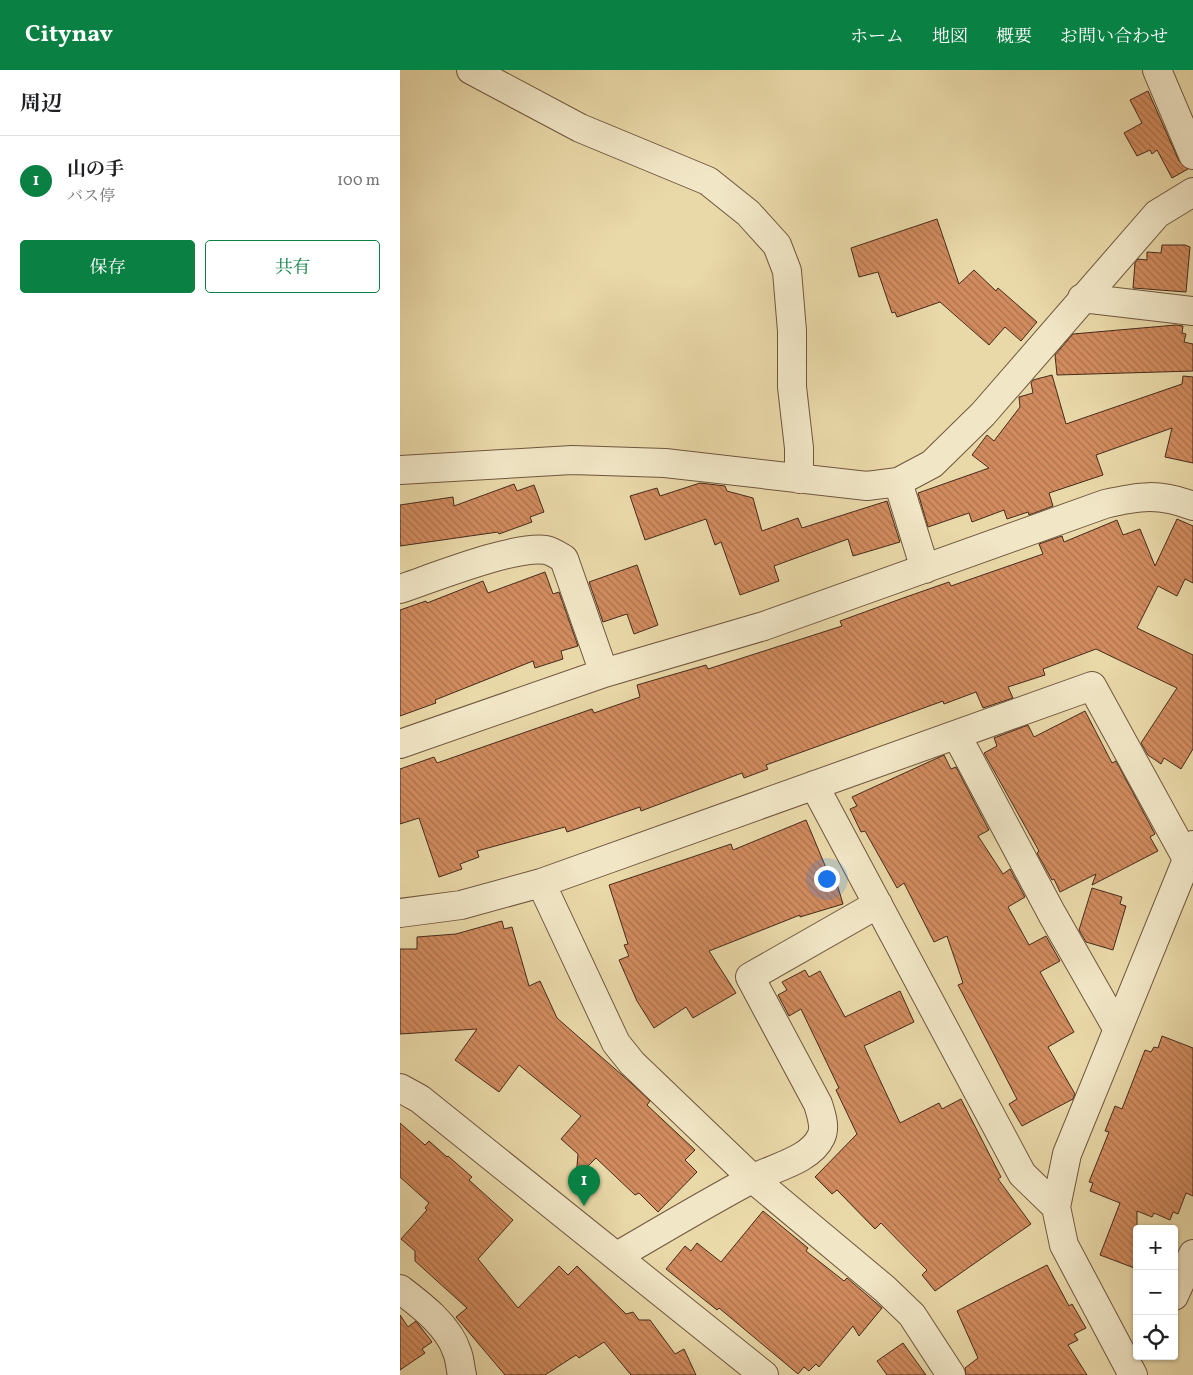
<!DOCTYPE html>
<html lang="ja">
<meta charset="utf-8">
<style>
:root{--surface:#fff;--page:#f6f6f6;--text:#202124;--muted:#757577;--line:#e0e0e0;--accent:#0b8043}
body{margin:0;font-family:Vollkorn,"Noto Serif JP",serif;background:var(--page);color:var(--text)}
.controls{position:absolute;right:15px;bottom:15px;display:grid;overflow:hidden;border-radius:5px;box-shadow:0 1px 4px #0004}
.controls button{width:45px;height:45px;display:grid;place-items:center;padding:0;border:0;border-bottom:1px solid var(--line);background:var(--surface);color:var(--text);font:25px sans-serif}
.you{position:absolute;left:426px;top:808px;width:18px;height:18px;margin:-12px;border:4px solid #fff;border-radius:50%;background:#1a73e8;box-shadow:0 0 0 8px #1a73e833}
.badge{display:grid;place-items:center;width:32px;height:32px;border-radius:50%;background:var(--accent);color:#fff;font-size:16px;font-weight:700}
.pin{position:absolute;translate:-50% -41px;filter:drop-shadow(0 1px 2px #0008)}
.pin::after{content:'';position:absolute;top:26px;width:18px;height:15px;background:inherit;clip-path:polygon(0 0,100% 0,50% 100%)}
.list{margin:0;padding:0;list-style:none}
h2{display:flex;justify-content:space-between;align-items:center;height:65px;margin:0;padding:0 20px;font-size:21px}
h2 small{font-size:16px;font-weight:400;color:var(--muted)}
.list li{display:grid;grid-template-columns:32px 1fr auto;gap:15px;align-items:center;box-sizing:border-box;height:90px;padding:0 20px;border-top:1px solid var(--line)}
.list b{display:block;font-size:19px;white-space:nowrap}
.list p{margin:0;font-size:16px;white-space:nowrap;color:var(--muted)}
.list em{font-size:16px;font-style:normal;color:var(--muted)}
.actions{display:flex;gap:10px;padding:15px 20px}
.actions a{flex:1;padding:11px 0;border:1px solid var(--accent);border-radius:5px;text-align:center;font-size:18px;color:var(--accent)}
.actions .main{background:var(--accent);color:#fff}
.icon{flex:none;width:28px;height:28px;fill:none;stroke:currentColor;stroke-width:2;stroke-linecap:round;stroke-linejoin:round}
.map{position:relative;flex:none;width:793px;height:1305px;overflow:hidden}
header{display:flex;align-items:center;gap:30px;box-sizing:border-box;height:70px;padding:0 25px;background:var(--accent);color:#fff}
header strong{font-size:24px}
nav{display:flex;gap:28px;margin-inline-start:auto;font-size:18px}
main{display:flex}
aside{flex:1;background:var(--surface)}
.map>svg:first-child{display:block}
.building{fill:url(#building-back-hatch);stroke:#462b1b}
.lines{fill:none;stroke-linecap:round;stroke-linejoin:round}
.minor-casing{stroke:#6f563e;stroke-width:30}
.minor{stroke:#f1e6c6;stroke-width:28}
</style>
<header>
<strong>Citynav</strong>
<nav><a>ホーム</a><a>地図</a><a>概要</a><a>お問い合わせ</a></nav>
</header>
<main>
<aside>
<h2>周辺<small></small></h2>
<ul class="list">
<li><span class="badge">1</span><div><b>山の手</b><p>バス停</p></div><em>100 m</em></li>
</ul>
<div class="actions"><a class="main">保存</a><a>共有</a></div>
</aside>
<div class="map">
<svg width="793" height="1305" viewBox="0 0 793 1305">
<defs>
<pattern id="building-back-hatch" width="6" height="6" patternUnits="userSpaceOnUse" patternTransform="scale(1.25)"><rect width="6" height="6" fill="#d18b5e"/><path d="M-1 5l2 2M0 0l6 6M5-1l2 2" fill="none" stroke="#ab724d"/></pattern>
</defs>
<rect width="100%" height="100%" fill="#e9d8a8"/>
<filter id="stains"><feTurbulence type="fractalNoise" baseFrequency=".004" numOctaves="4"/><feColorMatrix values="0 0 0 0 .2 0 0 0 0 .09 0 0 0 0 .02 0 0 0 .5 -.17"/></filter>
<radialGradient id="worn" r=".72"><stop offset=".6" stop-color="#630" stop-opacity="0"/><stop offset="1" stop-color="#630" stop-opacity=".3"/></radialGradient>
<path class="building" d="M748,21l31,70 9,8 -16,9 -15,-28 -5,4 -2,-4 -13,6 -13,-23 18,-10 -12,-23z
M537,149l22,65 15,-14 22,21 2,-3 39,34 -16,19 -16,-14 -16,18 -49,-43 -43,15 -2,-5 -3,1 -14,-41 -19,5 -8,-29z
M762,175h23l5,2 -4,45 -53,-4 2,-25 3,-4 9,1v-8l14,1z
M776,255l7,1 -1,7 4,1 -2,8 9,2v27l-136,4 -2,-20 18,-21z
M652,305l14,49 116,-40 1,-8 10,1v86l-28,-6 7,-29 -76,27 7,20 -54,18 4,13 -24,9 -1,-3 -21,7 -3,-9 -32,12 -3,-9 -41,14 -10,-34 71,-25 -17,-13 15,-20 7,6 26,-34 -1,-10 14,-4 -2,-10 2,-3z
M300,413l25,3 2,5 26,7 9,33 36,-13 4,10 85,-27 13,41 -47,14 -5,-17 -74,27 5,15 -39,14 -19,-53 -6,3 -9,-26 -61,21 -15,-44 27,-8 3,8z
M114,414l3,7 17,-6 10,27 -14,5 2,5 -33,12 -1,-2 -98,14v-41l53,-8 1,9z
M777,449l16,7v57l-8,-4 -8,17 -19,-10 -21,42 56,27v94l-12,20 -17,-11 -3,6 -13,-9 -7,-12 36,-55 -81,-39 -53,20 2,6 -37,12 5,11 -30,10 -7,-16 -32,12 -1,-3 -177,64 2,4 -24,9 -2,-5 -101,38 -1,-4 -73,25 -2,-5 -88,24 2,6 -19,7 2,5 -23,8 -20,-59 -19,6v-55l34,-12 3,6 155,-54 2,4 46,-16 -3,-12 69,-20 2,4 134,-43 -2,-5 66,-24 43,-15 2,4 92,-32 -4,-10 23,-8 2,6 53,-22 6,15 17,-6 15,37z
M237,495l21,60 -24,9 -7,-20 -24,8 -14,-40z
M145,502l8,22 6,-2 19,54 -17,5 2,8 -28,9 -2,-7 -98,39 1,3 -36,13v-106l26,-9 1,2 56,-22 5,12z
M685,641l27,52 4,-2 39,73 -5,3 8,14 -66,34 4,-11 -36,18 -6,-13 -2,1 -15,-27 2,-2 -55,-98 13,-7 -3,-8 34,-13 6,12z
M544,685l7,14 5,-2 33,63 -11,6 25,38 7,-5 15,28 -17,10 21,38 17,-9 14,25 -20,11 34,60 -26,15 27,47 -2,5 -51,27 -13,-22 8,-5 -59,-114 5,-2 -16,-47 -13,6 -30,-59 -7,5 -32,-57 -4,1 -11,-23 7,-3 -5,-9z
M406,750l23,55 5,-1 9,30 -43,13v-2l-91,36 27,42 -43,25 -7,-11 -32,21 -17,-27 -18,-41 10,-4 -5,-11 4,-1 -19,-59 122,-41 2,6z
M692,818l30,9 -2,7 6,2 -13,44 -27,-8 -7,-12z
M102,851l2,8 8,-2 17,59 11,-5 17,37 74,65 19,18 -3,4 48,45 -10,10 12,12 -39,40 -19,-19 -4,2 -39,-37 -20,20 2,-24 -17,-15 20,-23 -62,-51 -20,27 -44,-32 22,-31 -77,5v-85h17v-12l39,-3z
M405,900l4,7 11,-6 25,46 55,-26 14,31 -50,24 36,77 39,-20 3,6 19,-10 40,78 -3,2 33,45 -96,67 -13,-16 5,-5 -46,-47 -6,6 -38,-39 -5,4 -17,-17 42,-43 -21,-44 3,-2 -38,-79 -12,7 -11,-21 9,-5 -5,-8z
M762,966l31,12v148l-7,-3 -8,21 -5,-2 -3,8 -16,-7 -2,4 -15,-6v58l-37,-14 20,-52 -30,-12 3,-8 -4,-1 20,-50 -4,-1 10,-25 7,3 23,-59 6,2 3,-5 4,1z
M0,1053l25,22 4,-4 18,16 1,-1 24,21 -3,3 44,40 -35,39 40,49 41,-42 9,9 9,-9 49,48 7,-2 6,8h11l25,34 9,-5 12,26h-65l-27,-33 -25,16 -3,-3 -31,20h-40l-49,-58 11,-9 -52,-47v-10l-14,-12 26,-29 -2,-2 4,-5 -29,-26z
M363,1141l45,37 -2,3 38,30 3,-3 35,30 -23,28 -6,-10 -34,41 -3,-3 -7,7 -5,-4 -6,7 -79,-66 -2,2 -51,-41 19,-23 6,5 6,-8 24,19z
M647,1195l22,41 3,-2 14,24 -12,6 4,6 -10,5 19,30h-121l-1,-7 13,-10 -21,-47z
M0,1245l8,12 8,-6 16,21 -10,7 3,4 -25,17z
M503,1273l23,32h-39l-10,-14z"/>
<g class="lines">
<defs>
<path id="minor" d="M71,0l109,58 128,53 40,32 29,32 10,26 5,60v56l7,61v31
M757,0l36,85
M682,228l111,13
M0,400l172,-10 93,3 202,23 31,-4 34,-18 51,-50 174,-200 36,-22
M498,412l27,87
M0,519c33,-11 115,-44 146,-39 6,1 13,6 18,9l40,114
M557,666l95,178 65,114
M0,674l204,-71 160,-47 341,-122c34,-8 54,-11 88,2
M414,715l208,389 34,33
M141,813l75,160 16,20 120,115 133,111 27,26 39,60
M0,843l61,-8 80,-22 551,-197 95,173
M0,1018l20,11 344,276
M217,1186c45,-26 88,-52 133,-76 21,-12 60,-19 71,-43 5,-10 0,-23 -3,-33l-68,-127 128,-73
M0,1219c21,16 49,37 57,63 3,7 3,15 5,23
M774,1226l19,-42
M733,1305l-69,-130 -8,-38 11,-53 126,-309"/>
</defs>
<use href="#minor" class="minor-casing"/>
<use href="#minor" class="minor"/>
</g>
<rect width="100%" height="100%" filter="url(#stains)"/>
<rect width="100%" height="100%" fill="url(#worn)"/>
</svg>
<div class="controls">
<button>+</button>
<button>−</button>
<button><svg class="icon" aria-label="locate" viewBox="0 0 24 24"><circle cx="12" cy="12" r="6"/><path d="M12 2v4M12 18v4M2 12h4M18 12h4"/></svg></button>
</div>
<div class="you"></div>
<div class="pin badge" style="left:184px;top:1136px">1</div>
</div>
</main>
